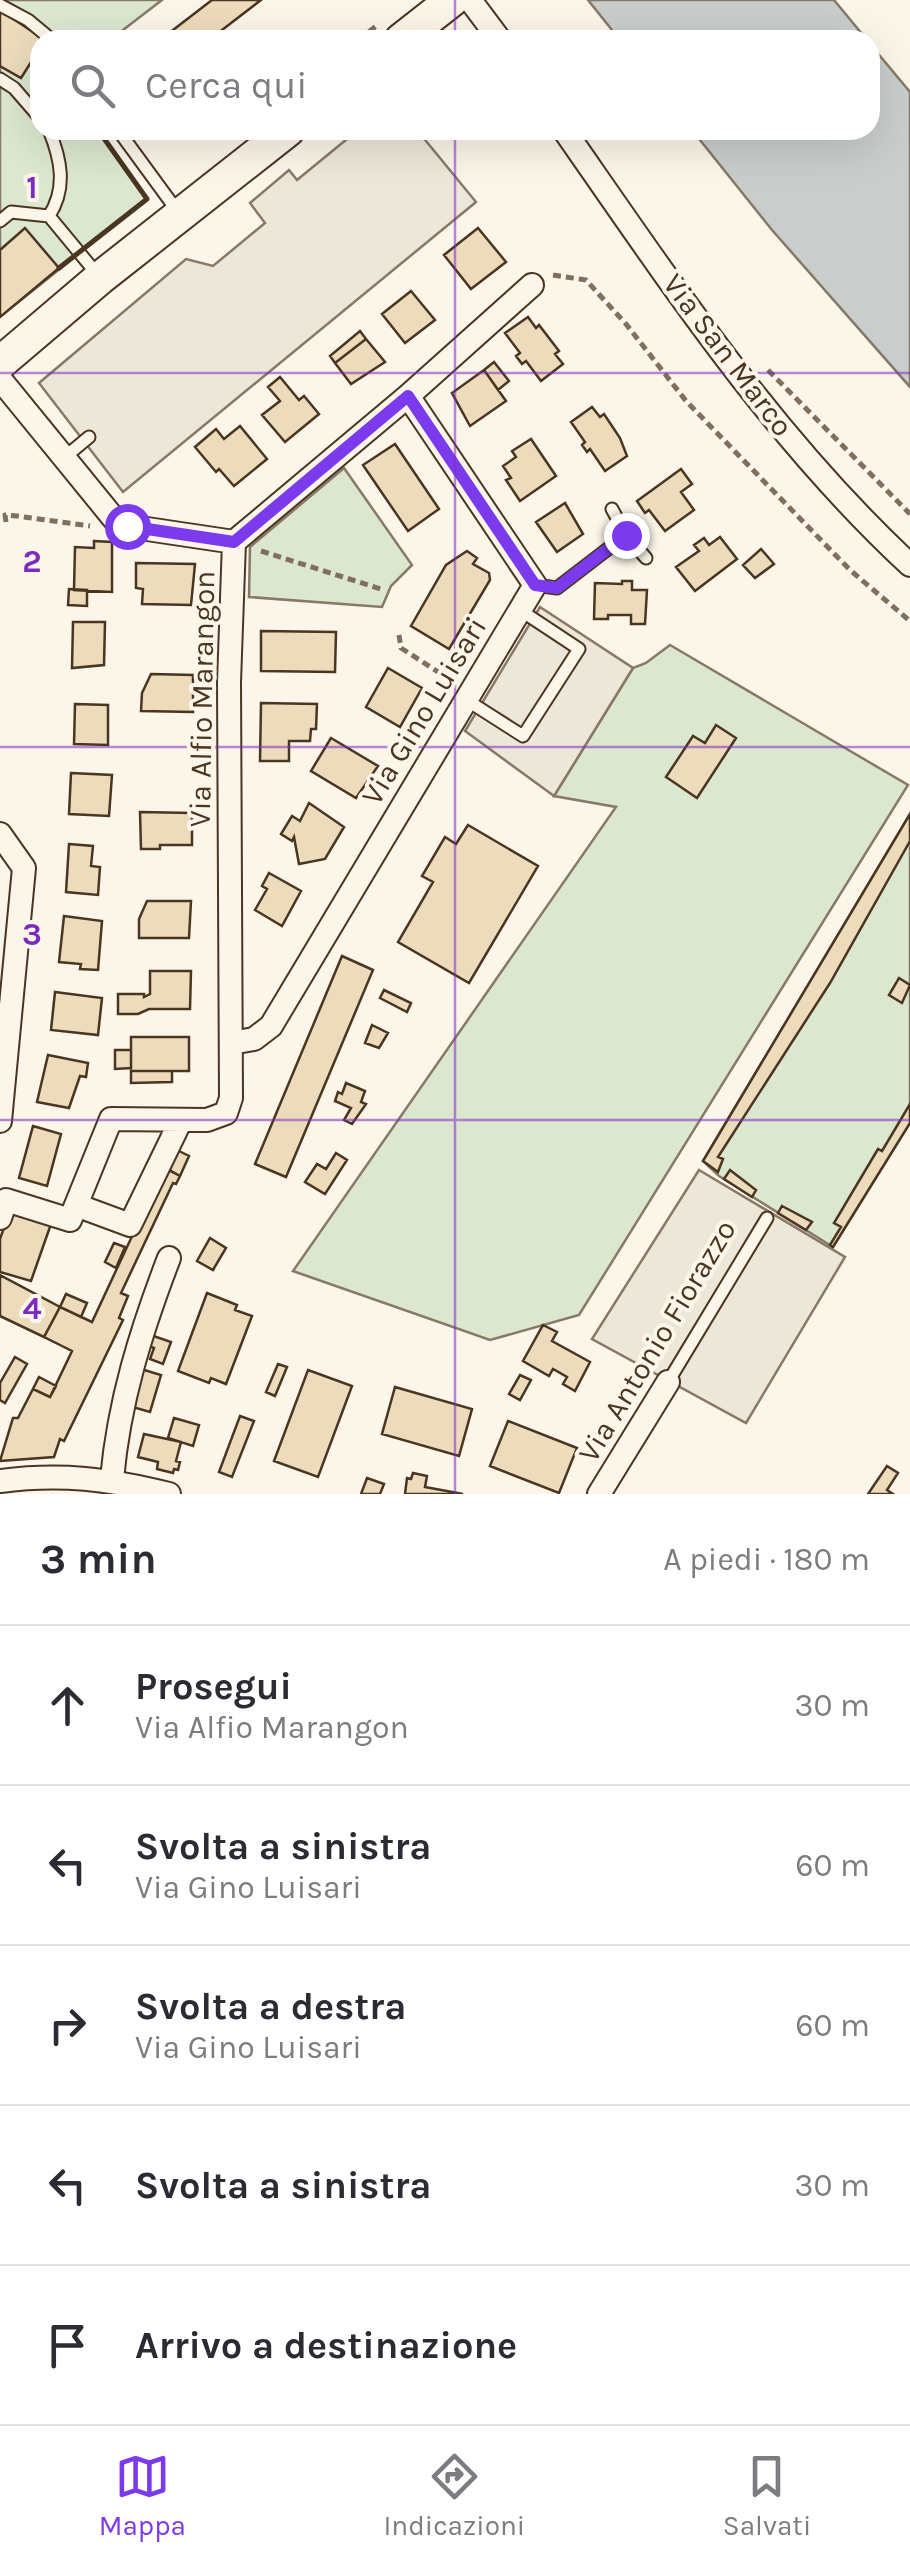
<!DOCTYPE html>
<html lang="it">
<meta charset="utf-8">
<style>
:root{--surface:#fff;--page:#f2f2f3;--text:#2b2b33;--muted:#7c7c81;--line:#e1e1e2;--accent:#7c3aed}
body{margin:0;font-family:Karla,sans-serif;background:var(--page);color:var(--text)}
.stop{position:absolute;width:30px;height:30px;margin:-22px;border:8px solid #7c3aed;border-radius:50%;background:#fff}
.stop.end{background:#7c3aed;border-color:#fff;box-shadow:0 2px 10px #0008}
.list{margin:0;padding:0;list-style:none}
h2{display:flex;justify-content:space-between;align-items:center;height:130px;margin:0;padding:0 40px;font-size:42px}
h2 small{font-size:32px;font-weight:400;color:var(--muted)}
.list li{display:grid;grid-template-columns:65px 1fr auto;gap:30px;align-items:center;box-sizing:border-box;height:160px;padding:0 40px;border-top:2px solid var(--line)}
.list b{display:block;font-size:38px;white-space:nowrap}
.list p{margin:0;font-size:32px;white-space:nowrap;color:var(--muted)}
.list em{font-size:32px;font-style:normal;color:var(--muted)}
.icon{flex:none;width:55px;height:55px;fill:none;stroke:currentColor;stroke-width:2;stroke-linecap:round;stroke-linejoin:round}
.map{position:relative;flex:none;width:910px;height:1494px;overflow:hidden}
.search{position:absolute;background:var(--surface);box-shadow:0 10px 40px #0002;left:30px;right:30px;top:30px;height:110px;display:flex;align-items:center;gap:25px;box-sizing:border-box;padding:0 35px;border-radius:30px;color:var(--muted);font-size:38px}
.sheet{height:930px;background:var(--surface)}
nav{display:flex;justify-content:space-around;align-items:center;box-sizing:border-box;height:140px;border-top:2px solid var(--line);background:var(--surface);font-size:28px;color:var(--muted)}
nav a{display:grid;justify-items:center;gap:5px}
nav .on{color:var(--accent)}
.map>svg:first-child{display:block}
.green{fill:#dce7d0;stroke:#887966;stroke-width:2.5}
.parking{fill:#ede7d9;stroke:#887966;stroke-width:2.5}
.water{fill:#c9cecd;stroke:#887966;stroke-width:2.5}
.building{fill:#ecdcbc;stroke:#4a3520;stroke-width:2.5}
.lines{fill:none;stroke-linecap:round;stroke-linejoin:round}
.lane-casing{stroke:#4a3520;stroke-width:15}
.street-casing{stroke:#4a3520;stroke-width:26}
.secondary-casing{stroke:#4a3520;stroke-width:36}
.path{stroke:#7f6f5c;stroke-width:5;stroke-dasharray:8 5;stroke-linecap:butt}
.lane{stroke:#fbf6e9;stroke-width:11}
.street{stroke:#fbf6e9;stroke-width:22}
.secondary{stroke:#fbf6e9;stroke-width:32}
.wall{stroke:#4a3520;stroke-width:5}
.route{stroke:#7c3aed;stroke-width:12}
.grid{fill:none;stroke:#7b2cbf;stroke-width:2.5;stroke-opacity:0.55}
.labels{text-anchor:middle;dominant-baseline:central;stroke-width:8;stroke-linejoin:round;paint-order:stroke}
.street-label{font-size:30px;fill:#4a3520;stroke:#fbf6e9}
.grid-label{font-size:32px;text-anchor:middle;font-weight:bold;fill:#7b2cbf;stroke:#fbf6e9;stroke-width:8;stroke-linejoin:round;paint-order:stroke}
</style>
<div class="map">
<svg width="910" height="1494" viewBox="0 0 910 1494">
<rect width="100%" height="100%" fill="#fbf6e9"/>
<path class="green" d="M0,0h162l-52,40h-70v90h58l49,69 -147,118z
M344,468l68,97 -21,21 -9,21 -133,-10 1,-50z
M670,645l238,140 -329,530 -89,25 -197,-69 323,-464 -62,-11 79,-128 13,-5z
M910,814v309l-77,124 -114,-71 -16,-15z"/>
<path class="parking" d="M358,130h59l59,72 -353,290 -84,-109 147,-124 27,7 52,-43 -15,-20 39,-33 8,10z
M540,607l93,61 -79,128 -89,-65z
M699,1170l146,87 -99,166 -154,-84z"/>
<path class="water" d="M588,0h246l33,40h-247z
M870,44l40,48v295l-138,-157 -80,-100h178z"/>
<path class="building" d="M212,0h49l-52,40h-49z
M0,10l45,30h-5v26l-7,-7 -12,19 -21,-12z
M25,228l34,40 -59,49v-67z
M478,228l28,34 -35,27 -27,-34z
M411,291l24,29 -30,23 -23,-29z
M528,317l8,11 3,-3 20,26 -4,3 8,10 -22,17 -15,-20 -4,3 -6,-8 4,-3 -15,-20z
M360,331l6,8 -31,24 -5,-7z
M366,339l19,23 -34,22 -16,-21z
M494,362l15,19 -11,9 -14,-20z
M484,370l22,31 -36,25 -18,-33z
M280,377l19,23 5,-4 15,18 -34,28 -23,-27 18,-14 -12,-14z
M592,407l8,10 4,-3 16,24 7,18 -22,15 -15,-22 -3,3 -5,-7 3,-3 -14,-20z
M240,426l27,33 -33,27 -15,-17 -3,3 -21,-25 21,-18 8,10z
M531,439l25,37 -36,25 -14,-21 5,-2 -8,-12 13,-9 -4,-6z
M395,444l44,65 -31,22 -45,-66z
M681,469l11,15 -11,8 13,18 -29,21 -16,-21 -4,3 -8,-12z
M565,503l18,31 -26,18 -21,-30z
M720,537l17,22 -42,32 -19,-24 23,-16 -5,-6 10,-7 5,7z
M94,541l18,1v50l-38,-2 1,-43 19,1z
M761,549l13,15 -19,14 -12,-13z
M467,551l10,7 -4,6 16,9 1,7 -41,69 -38,-23 35,-61z
M136,563l59,1 -4,41 -49,-1 1,-15 -7,-1z
M622,581h10v9h15l-2,34h-14v-9h-23v4h-14l1,-36 27,1z
M69,589l18,1v16l-19,-1z
M73,622h32l-1,43 -32,3z
M261,631l75,1 -1,40 -74,-1z
M388,668l34,20 -22,39 -34,-20z
M151,674l42,1v37l-52,-1 1,-18z
M261,703l56,1 -1,25h-5l-1,12h-21v20h-29z
M75,704l33,1v40l-34,-1z
M716,725l20,13 -39,60 -31,-21 27,-41 12,7z
M331,738l47,28 -22,32 -45,-27z
M71,773l41,2 -3,41 -40,-2z
M309,803l35,24 -19,32 -26,5 -5,-27 -2,4 -11,-7 11,-18 8,5z
M140,812l52,1v32h-32v4h-19z
M910,814v27l-80,142 -112,174 5,2 -5,13 -15,-11z
M468,825l70,41 -69,117 -71,-41 35,-60 -11,-6 23,-39 11,7z
M69,844l24,2 -2,20 9,1 -2,28 -32,-3z
M269,873l32,18 -19,35 -27,-16 12,-21 -5,-3z
M147,901h44l-2,37h-50v-19z
M64,916l38,5 -4,49 -18,-1 1,-5 -22,-2z
M342,956l31,14 -87,207 -31,-13z
M150,971h41l-1,38h-41l-11,5h-20v-20h26v3l6,-3z
M899,978l11,7 -8,18 -13,-8z
M384,990l27,13 -4,9 -27,-14z
M55,992l47,6 -4,37 -47,-5z
M372,1025l16,8 -9,15 -14,-5z
M131,1037h58v34h-58z
M115,1050h16v18l-16,1z
M48,1055l40,8 -2,14 -6,-1 -11,32 -32,-6z
M131,1071h41v11l-41,1z
M346,1083l19,8 -4,11 5,2 -14,20 -8,-4 7,-12 -16,-7 3,-9 4,2z
M910,1104v19l-77,124 -3,-2 11,-18 -7,-4 44,-74 4,2z
M33,1126l28,8 -14,52 -28,-8z
M175,1149l14,7 -9,20 -14,-8z
M336,1153l11,7 -22,34 -20,-12 12,-18 9,5z
M168,1170l12,6 -4,8 -3,-1 -52,110 7,3 -9,22 4,2 -59,121 -4,-2 -6,18 -54,4 13,-43h5l15,-29 17,8 22,-46 -28,-14 16,-30 32,15 56,-120z
M730,1170l26,20 -4,7 -28,-18z
M782,1206l30,16 -6,8 -28,-17z
M10,1210l41,14 -20,57 -31,-9v-33z
M210,1238l16,10 -13,22 -16,-9z
M114,1243l11,4 -9,21 -11,-6z
M0,1275l60,32 -16,30 -44,-21z
M207,1293l30,12 -2,5 17,6 -26,68 -15,-6 -2,5 -31,-12z
M66,1294l21,9 -6,14 -21,-10z
M543,1325l14,7 -5,9 38,21 -15,29 -12,-7 4,-7 -14,-8 -4,7 -26,-15z
M142,1332l29,10 -8,22 -13,-5 4,-11 -15,-6z
M15,1357l12,7 -22,39 -5,-3v-17z
M278,1364l9,3 -12,29 -9,-4z
M141,1369l20,6 -11,37 -21,-6z
M308,1370l44,16 -34,91 -44,-16z
M520,1375l11,5 -11,20 -11,-6z
M39,1377l17,9 -6,11 -17,-8z
M395,1387l77,22 -13,47 -77,-22z
M240,1416l14,5 -22,56 -13,-5z
M174,1418l25,7 -6,21 -25,-8z
M508,1421l69,27 -18,45 -69,-27z
M144,1434l37,8 -5,19 4,1 -2,8 -4,-1 -1,4 -16,-4 1,-7 -20,-5z
M887,1466l11,7 -11,17 6,4h-25z
M413,1473l14,3 -2,11 38,7h-58l2,-16 4,1z
M367,1478l17,6 -4,10h-19z"/>
<g class="lines">
<defs>
<path id="lane" d="M0,5l28,15 24,20
M0,79l14,9 26,30
M49,130c12,29 18,58 0,86l48,58
M118,130l60,82
M0,221l11,-9 38,4
M65,457l24,-20
M612,509l14,26
M535,585l22,3 69,-53 20,23
M465,699l58,37 56,-87 -59,-39
M668,1382l99,-164"/>
<path id="street" d="M470,0l30,40
M564,130c106,152 209,308 346,435
M0,379l115,141 12,6 107,16 -5,140 2,416 -5,15 -19,7 -96,-1 -41,101 -64,-20 -6,18
M408,396l124,-111
M0,834l24,34 -24,253
M231,1043l23,-4 17,-13 264,-441 -127,-189 -174,146
M76,1205l54,20 51,-105
M112,1479c7,-78 29,-148 57,-221
M0,1481c61,-8 109,-2 169,13
M599,1494l69,-112"/>
<path id="secondary" d="M401,40l51,-40
M0,363l100,-85 188,-148"/>
</defs>
<use href="#lane" class="lane-casing"/>
<use href="#street" class="street-casing"/>
<use href="#secondary" class="secondary-casing"/>
<path class="path" d="M359,40l17,-14
M553,275l33,5 40,44 60,77 164,169 60,51
M768,370l142,144
M6,522l-1,-7 12,1 73,10
M261,551l123,39
M399,635l2,13 45,29"/>
<use href="#lane" class="lane"/>
<use href="#street" class="street"/>
<use href="#secondary" class="secondary"/>
<path class="wall" d="M59,268l88,-69 -49,-69"/>
</g>
<g class="lines">
<path class="route" d="M127,526l107,16 174,-146 127,189 22,3 69,-53"/>
</g>
<path class="grid" d="M455,0v40M455,130v1364M0,373h910M0,747h910M0,1120h910"/>
<g class="labels">
<g class="street-label">
<text transform="translate(728 355) rotate(53)">Via San Marco</text>
<text transform="translate(202 699) rotate(-89)">Via Alfio Marangon</text>
<text transform="translate(424 711) rotate(-59)">Via Gino Luisari</text>
<text transform="translate(657 1341) rotate(-59)">Via Antonio Fiorazzo</text>
</g>
</g>
<g class="grid-label">
<text x="32" y="198">1</text>
<text x="32" y="572">2</text>
<text x="32" y="945">3</text>
<text x="32" y="1319">4</text>
</g>
</svg>
<div class="stop" style="left:127px;top:526px"></div>
<div class="stop end" style="left:626px;top:535px"></div>
<div class="search"><svg class="icon" aria-label="search" viewBox="0 0 24 24"><circle cx="10" cy="10" r="6"/><path d="M15 15l6 6"/></svg>Cerca qui</div>
</div>
<section class="sheet">
<h2>3 min<small>A piedi · 180 m</small></h2>
<ul class="list">
<li><svg class="icon" aria-label="ahead" viewBox="0 0 24 24"><path d="M12 20V5M6 11l6-6 6 6"/></svg><div><b>Prosegui</b><p>Via Alfio Marangon</p></div><em>30 m</em></li>
<li><svg class="icon" aria-label="left" viewBox="0 0 24 24"><path d="M17 20v-9H6M10 6l-5 5 5 5"/></svg><div><b>Svolta a sinistra</b><p>Via Gino Luisari</p></div><em>60 m</em></li>
<li><svg class="icon" aria-label="right" viewBox="0 0 24 24"><path d="M7 20v-9h11M14 6l5 5-5 5"/></svg><div><b>Svolta a destra</b><p>Via Gino Luisari</p></div><em>60 m</em></li>
<li><svg class="icon" aria-label="left" viewBox="0 0 24 24"><path d="M17 20v-9H6M10 6l-5 5 5 5"/></svg><div><b>Svolta a sinistra</b></div><em>30 m</em></li>
<li><svg class="icon" aria-label="arrive" viewBox="0 0 24 24"><path d="M6 21V4h12l-3 4 3 4H6"/></svg><div><b>Arrivo a destinazione</b></div></li>
</ul>
</section>
<nav>
<a class="on"><svg class="icon" aria-label="map" viewBox="0 0 24 24"><path d="M3 6l6-2 6 2 6-2v14l-6 2-6-2-6 2zM9 4v14M15 6v14"/></svg>Mappa</a>
<a><svg class="icon" aria-label="directions" viewBox="0 0 24 24"><path d="M12 3l9 9-9 9-9-9zM9 14v-3h6M13 9l2 2-2 2"/></svg>Indicazioni</a>
<a><svg class="icon" aria-label="saved" viewBox="0 0 24 24"><path d="M7 4h10v16l-5-4-5 4z"/></svg>Salvati</a>
</nav>
